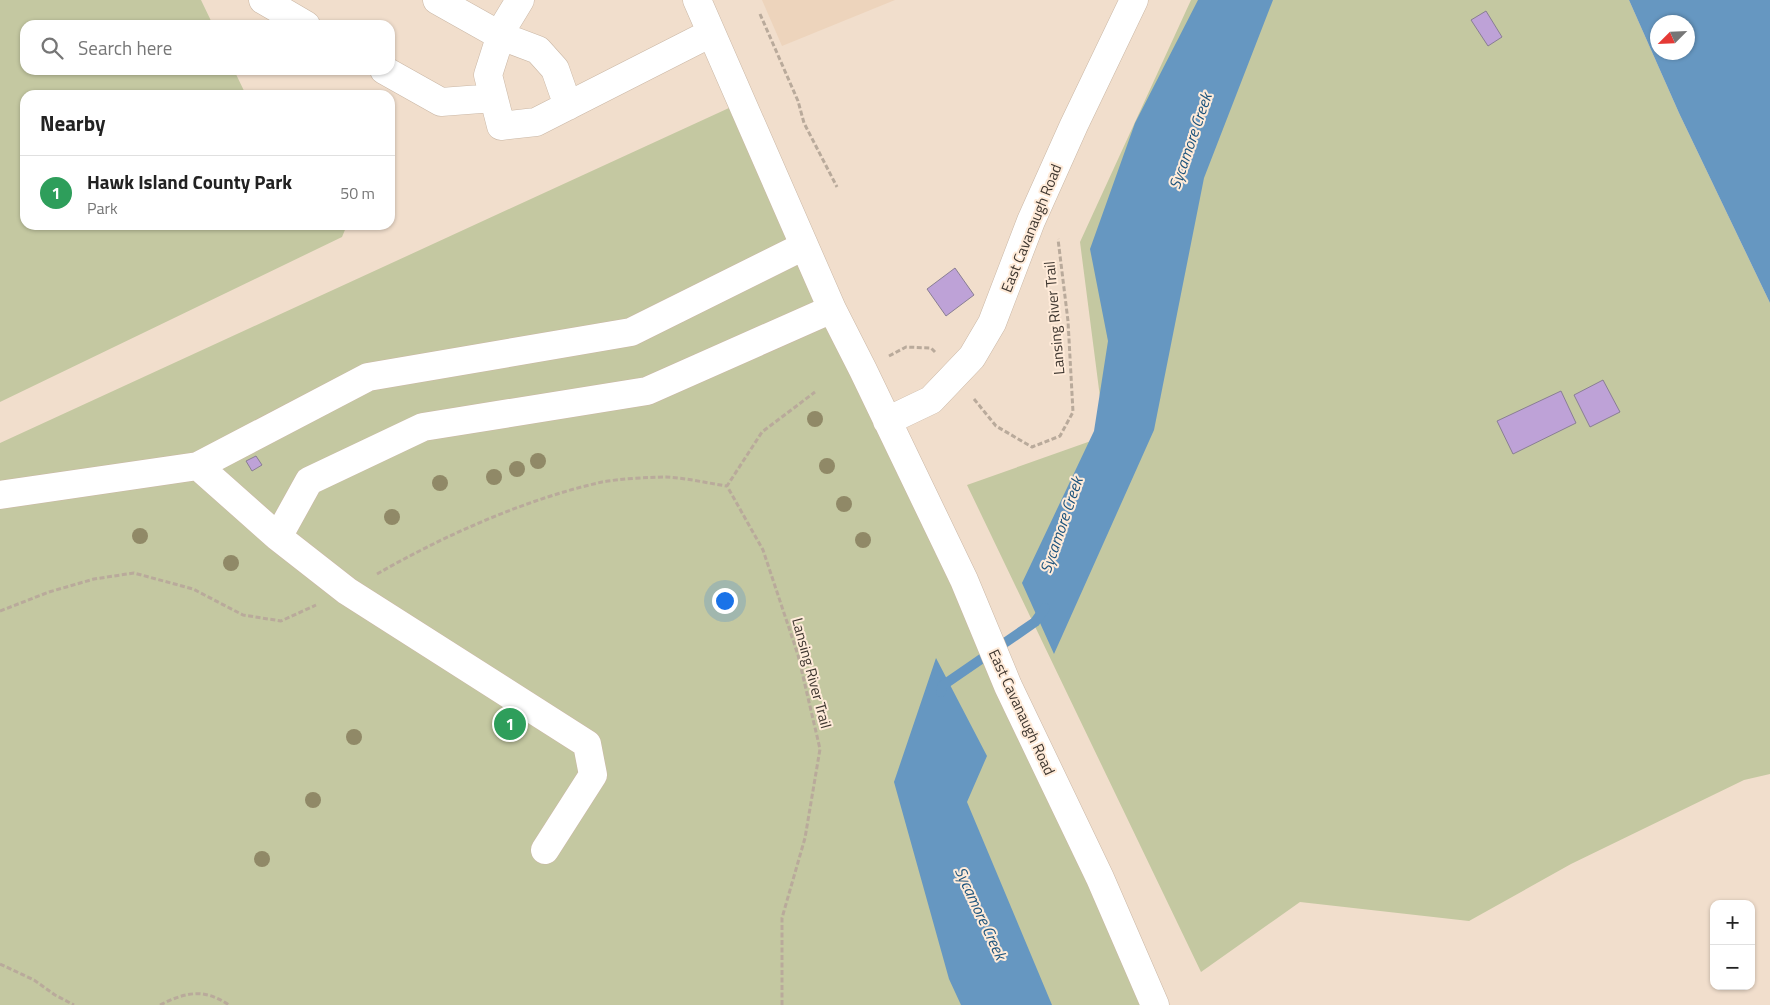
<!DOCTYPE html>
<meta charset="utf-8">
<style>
:root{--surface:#fff;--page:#f2f2f2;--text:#222;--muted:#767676;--line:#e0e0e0;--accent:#0f766e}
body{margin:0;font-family:"Titillium Web",sans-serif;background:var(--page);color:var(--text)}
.controls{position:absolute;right:15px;bottom:15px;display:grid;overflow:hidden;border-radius:10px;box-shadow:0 1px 4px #0004}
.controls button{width:45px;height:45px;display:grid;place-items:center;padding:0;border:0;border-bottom:1px solid var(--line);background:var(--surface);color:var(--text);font:25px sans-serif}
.compass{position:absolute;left:1650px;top:15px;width:45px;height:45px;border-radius:50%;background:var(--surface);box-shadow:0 1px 4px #0004;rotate:246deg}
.you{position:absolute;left:724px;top:600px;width:18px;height:18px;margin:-12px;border:4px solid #fff;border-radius:50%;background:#1a73e8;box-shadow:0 0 0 8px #1a73e833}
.badge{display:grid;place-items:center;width:32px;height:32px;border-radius:50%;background:var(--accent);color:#fff;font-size:16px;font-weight:700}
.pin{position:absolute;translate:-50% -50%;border:2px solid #fff;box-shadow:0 1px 5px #0006}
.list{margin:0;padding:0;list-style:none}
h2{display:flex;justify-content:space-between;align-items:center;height:65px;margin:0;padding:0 20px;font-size:21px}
h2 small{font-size:16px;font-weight:400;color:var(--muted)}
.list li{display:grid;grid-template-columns:32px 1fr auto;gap:15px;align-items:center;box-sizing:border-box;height:75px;padding:0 20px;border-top:1px solid var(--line)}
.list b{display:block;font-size:19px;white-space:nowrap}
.list p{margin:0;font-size:16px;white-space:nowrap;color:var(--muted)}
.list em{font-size:16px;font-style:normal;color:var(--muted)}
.icon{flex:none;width:28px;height:28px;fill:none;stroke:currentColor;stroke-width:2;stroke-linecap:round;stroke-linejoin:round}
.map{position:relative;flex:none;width:1770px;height:1005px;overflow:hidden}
.search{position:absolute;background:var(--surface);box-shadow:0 1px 4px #0004;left:20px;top:20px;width:375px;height:55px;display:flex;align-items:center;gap:12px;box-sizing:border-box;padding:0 18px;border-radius:15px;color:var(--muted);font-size:19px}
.panel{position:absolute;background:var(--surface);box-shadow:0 1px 4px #0004;left:20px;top:90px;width:375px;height:140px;border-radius:15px}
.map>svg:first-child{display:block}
.built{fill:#edd4bc}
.green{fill:#c4c8a1}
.water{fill:#6697c1;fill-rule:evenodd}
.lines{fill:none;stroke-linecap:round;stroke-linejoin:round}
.stream{stroke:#6697c1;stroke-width:10}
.building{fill:#bea2d7;stroke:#897e93}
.minor-casing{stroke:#cab7a5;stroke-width:29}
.path{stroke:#b9aa9b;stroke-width:3;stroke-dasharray:5 2.5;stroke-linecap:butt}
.minor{stroke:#fff;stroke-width:28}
.tree{fill:#908967}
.labels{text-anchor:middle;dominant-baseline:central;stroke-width:4;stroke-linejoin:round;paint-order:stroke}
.street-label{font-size:15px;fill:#3f3730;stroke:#ffebd9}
.water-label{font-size:16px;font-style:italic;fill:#1d547d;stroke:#ffebd9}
</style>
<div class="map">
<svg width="1770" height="1005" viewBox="0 0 1770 1005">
<rect width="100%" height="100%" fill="#f1decc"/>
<path class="built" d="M762,0h133l-113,46z"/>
<path class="green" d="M0,0h201l12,25h-188v45h209l12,25h-221v130h322l-5,12 -342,165z
M1191,0h438l50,113 91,190v471l-26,6 -173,84 -102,57 -169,-19 -99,70 -234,-487 138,-49 -25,-194z
M742,102l404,903h-1146v-562z"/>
<path class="water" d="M1198,0h75l-69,178 -50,252 -100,224 -32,-71 72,-152 14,-90 -18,-92 45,-126z
M1629,0h141v303l-91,-190zM1658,22h30v30h-30z
M936,658l51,98 -20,46 85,203h-91l-12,-26 -55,-197z"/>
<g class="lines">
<path class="stream" d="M941,692l1,-6 93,-64 10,-14"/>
</g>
<path class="building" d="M1486,11l16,26 -14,9 -17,-26z
M955,268l19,27 -28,21 -19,-27z
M1603,380l17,32 -30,15 -16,-32z
M1561,391l15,32 -63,31 -16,-33z
M256,456l6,9 -10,6 -6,-10z"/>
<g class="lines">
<defs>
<path id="minor" d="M263,0l43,25
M437,0l64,36 37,14 17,19 13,37
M520,0l-17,28 -15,47 13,51 35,-4 175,-89
M697,0l135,309 31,61 101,210 44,106 92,192 55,127
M384,70l57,32 53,-4
M887,421l44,-21 41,-43 20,-34 39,-102 43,-96 60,-125
M198,466l80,71 69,54 240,153 6,31 -48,75
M0,495l198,-29 170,-89 263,-45 173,-86
M278,537l31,-56 114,-54 224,-36 185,-82"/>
</defs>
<use href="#minor" class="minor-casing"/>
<path class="path" d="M760,14l38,87 6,22 33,64
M889,356l17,-9 25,1 4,4
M974,399l22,27 36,21 28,-11 13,-24 -5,-91 -10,-82
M377,574c68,-39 149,-75 225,-92 16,-3 48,-5 64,-5 20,1 41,6 61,9
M0,611l49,-19 45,-13 40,-6 59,16 50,26 38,6 35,-16
M0,964l34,16 21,15 19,10
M160,1005c26,-13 44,-17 69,0
M782,1005v-87l23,-80 15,-89 -22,-94 -35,-105 -36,-64 35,-54 53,-40"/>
<use href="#minor" class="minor"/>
</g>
<g class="tree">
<circle cx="815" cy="419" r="8"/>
<circle cx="538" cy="461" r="8"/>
<circle cx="827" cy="466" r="8"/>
<circle cx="517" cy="469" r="8"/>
<circle cx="494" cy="477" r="8"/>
<circle cx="440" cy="483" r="8"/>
<circle cx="844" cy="504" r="8"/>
<circle cx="392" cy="517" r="8"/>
<circle cx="140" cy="536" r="8"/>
<circle cx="863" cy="540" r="8"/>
<circle cx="231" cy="563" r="8"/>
<circle cx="354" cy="737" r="8"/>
<circle cx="313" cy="800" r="8"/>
<circle cx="262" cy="859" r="8"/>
</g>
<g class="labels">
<g class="street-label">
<text transform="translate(1031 228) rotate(-68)">East Cavanaugh Road</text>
<text transform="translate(1054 318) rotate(-95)">Lansing River Trail</text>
<text transform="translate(812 673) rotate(75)">Lansing River Trail</text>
<text transform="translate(1022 712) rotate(65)">East Cavanaugh Road</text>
</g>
<g class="water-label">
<text transform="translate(1190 141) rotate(-71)">Sycamore Creek</text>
<text transform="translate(1061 525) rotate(-71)">Sycamore Creek</text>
<text transform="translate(981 913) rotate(65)">Sycamore Creek</text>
</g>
</g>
</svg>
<div class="controls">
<button>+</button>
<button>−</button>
</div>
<svg class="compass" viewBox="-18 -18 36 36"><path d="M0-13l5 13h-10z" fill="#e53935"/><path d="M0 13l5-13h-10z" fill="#767676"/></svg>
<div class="you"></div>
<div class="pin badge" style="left:510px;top:724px;background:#2e9e5b">1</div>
<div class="search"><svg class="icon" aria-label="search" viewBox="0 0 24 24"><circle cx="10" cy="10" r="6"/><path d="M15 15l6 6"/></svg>Search here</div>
<section class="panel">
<h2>Nearby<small></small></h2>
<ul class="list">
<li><span class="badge" style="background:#2e9e5b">1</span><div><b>Hawk Island County Park</b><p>Park</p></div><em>50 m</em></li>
</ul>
</section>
</div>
